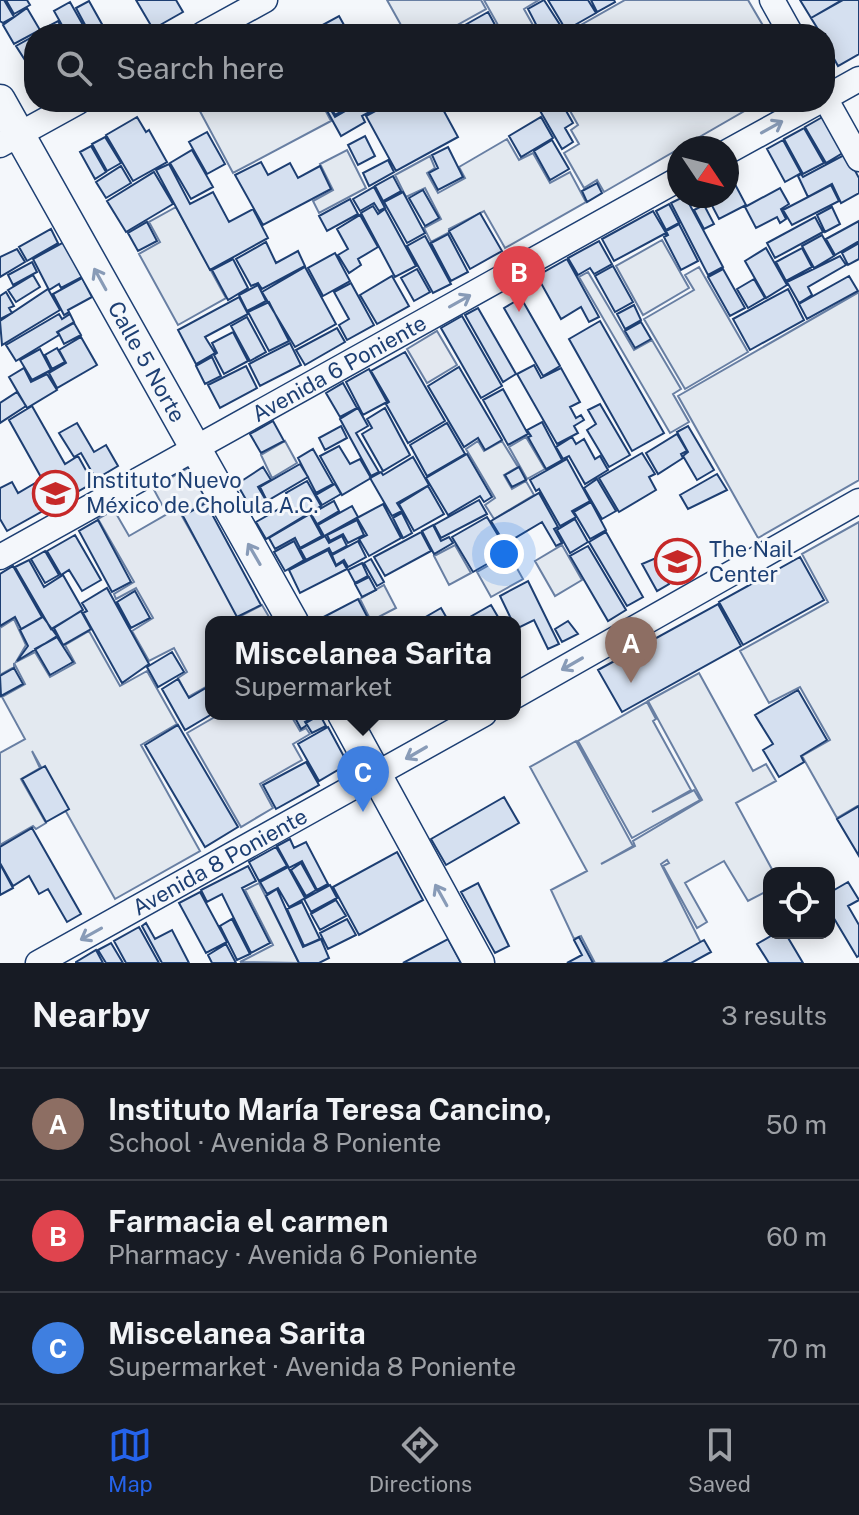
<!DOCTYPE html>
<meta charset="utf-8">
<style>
:root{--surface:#171b24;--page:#20242c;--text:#f1f3f6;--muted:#9ea1a6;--line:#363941;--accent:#2563eb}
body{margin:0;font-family:"Public Sans",sans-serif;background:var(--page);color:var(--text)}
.controls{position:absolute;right:24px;bottom:24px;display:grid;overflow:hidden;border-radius:16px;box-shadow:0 4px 20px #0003}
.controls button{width:72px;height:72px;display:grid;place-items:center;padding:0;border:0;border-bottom:2px solid var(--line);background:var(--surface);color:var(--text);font:40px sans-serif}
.compass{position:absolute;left:667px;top:136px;width:72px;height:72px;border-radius:50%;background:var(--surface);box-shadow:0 4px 20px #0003;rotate:125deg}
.you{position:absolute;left:504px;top:554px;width:28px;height:28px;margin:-20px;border:6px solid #fff;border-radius:50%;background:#1a73e8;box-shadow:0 0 0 12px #1a73e833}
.badge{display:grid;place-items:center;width:52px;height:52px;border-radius:50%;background:var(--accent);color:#fff;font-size:26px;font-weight:700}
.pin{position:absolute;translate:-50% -66px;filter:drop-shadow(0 2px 4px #0008)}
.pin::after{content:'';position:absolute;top:42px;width:28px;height:24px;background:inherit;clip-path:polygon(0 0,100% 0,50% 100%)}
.popup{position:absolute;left:205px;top:616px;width:316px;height:104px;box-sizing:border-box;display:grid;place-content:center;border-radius:16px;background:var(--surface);filter:drop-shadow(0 2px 6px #0005);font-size:26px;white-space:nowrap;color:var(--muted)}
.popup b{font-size:30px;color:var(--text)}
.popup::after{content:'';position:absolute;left:50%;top:100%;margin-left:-16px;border:16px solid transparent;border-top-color:var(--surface)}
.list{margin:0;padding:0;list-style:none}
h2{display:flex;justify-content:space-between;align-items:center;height:104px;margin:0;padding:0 32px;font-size:34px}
h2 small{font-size:26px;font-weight:400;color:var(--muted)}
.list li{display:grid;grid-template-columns:52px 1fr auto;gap:24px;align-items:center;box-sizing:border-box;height:112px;padding:0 32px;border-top:2px solid var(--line)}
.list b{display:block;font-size:30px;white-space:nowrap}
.list p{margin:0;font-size:26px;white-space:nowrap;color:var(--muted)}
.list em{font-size:26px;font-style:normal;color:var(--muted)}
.icon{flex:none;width:44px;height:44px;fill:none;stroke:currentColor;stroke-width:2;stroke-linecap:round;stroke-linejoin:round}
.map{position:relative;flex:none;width:859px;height:963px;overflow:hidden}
.search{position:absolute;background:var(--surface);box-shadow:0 4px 20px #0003;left:24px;right:24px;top:24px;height:88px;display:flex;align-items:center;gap:20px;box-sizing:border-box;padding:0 28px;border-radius:32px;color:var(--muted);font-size:30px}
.sheet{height:440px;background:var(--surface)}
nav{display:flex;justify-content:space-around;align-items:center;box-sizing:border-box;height:112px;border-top:2px solid var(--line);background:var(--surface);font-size:22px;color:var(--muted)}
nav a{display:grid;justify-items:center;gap:4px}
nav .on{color:var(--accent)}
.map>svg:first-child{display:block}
.green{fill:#e3e9f0;stroke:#687fa3;stroke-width:2}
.parking{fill:#e3e8f0;stroke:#687fa3;stroke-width:2}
.building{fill:#d5e0f0;stroke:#1d3f73;stroke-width:2}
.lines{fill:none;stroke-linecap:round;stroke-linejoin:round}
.minor-casing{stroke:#1d3f73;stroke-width:27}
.tertiary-casing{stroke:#1d3f73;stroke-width:33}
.minor{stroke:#f4f7fb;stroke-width:24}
.tertiary{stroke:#f4f7fb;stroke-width:30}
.oneway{stroke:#889bb7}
.labels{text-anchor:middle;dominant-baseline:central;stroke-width:6;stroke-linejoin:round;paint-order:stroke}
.street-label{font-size:22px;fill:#1d3f73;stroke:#f4f7fb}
.poi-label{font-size:22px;fill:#1d3f73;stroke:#f4f7fb;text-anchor:start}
</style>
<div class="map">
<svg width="859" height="963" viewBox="0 0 859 963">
<rect width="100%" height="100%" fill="#f4f7fb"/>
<path class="green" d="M387,0h94l5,9 -45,25h-35z
M484,0h55l-15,9 14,25h-35z
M625,0h123l20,34h-203z
M195,102h126l10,19 -98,52z
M565,102h195l-156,90 -7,-12 -13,8 -20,-35 15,-9 -8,-14 7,-5z
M507,139l12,21 14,-7 17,30 20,-11 16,30 -81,46 -21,-37 -35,18 1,3 -19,10 -7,-14 17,-9 -16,-31 -19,9 -11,-22 35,-19 5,12 -8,5 11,20 27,-15 -6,-11z
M347,150l19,38 -47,25 -6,-12 20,-11 -13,-26z
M176,207l50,91 -48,27 -39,-71 21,-12 -11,-20z
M662,240l27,48 -46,27 -27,-49z
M699,267l49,85 -63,37 -41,-70 50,-29 -9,-15z
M588,272l46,78 18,-10 29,49 -8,5 16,28 -19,11 -91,-156z
M859,292v188l-101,58 -80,-142z
M526,437l19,32 -18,10 -18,-32z
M285,441l12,22 -25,15 -11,-23z
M478,441l6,10 18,-10 16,26 -14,8 8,14 14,-8 8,14 -40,24 -9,-14 10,-7 -29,-49z
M859,522v283l-22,13 -35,-62 28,-16 -30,-53 -31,16 -29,-52 88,-49 -26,-48z
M455,545l16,28 -22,12 -15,-29z
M562,545l20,35 -27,16 -20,-35z
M509,554l14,25 -32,18 -14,-25z
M384,585l12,23 -25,13 -11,-22z
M14,619l12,26 -10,17 19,-10 15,25 25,-14 -10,-18 24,-14 31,55 27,-15 30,53 -36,21 59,106 -85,48 -83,-148 8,17 -19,11 25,44 -10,6 -3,-3 -33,19v-92l25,-14 -23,-42 23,-13 -11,-21v4l-14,8v-47z
M699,673l54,98 13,-7 10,17 -40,22 38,70h-5v17l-21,11 -24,-40 -39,22 22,39 -10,6 -34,-62 6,-3 -2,-3 -6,4 40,79 -38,20h-68l-14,-27 -7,3 -23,-49 36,-19 -57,-104 46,-26 57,105 -32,18 34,-18 -2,-5 69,-41 -54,-99z
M647,702l9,17 -3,2 38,69 -39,22 42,-22 6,10 -68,38 -54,-97z
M259,883l40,80 -59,-1 33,-17 -28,-55z"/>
<path class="parking" d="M437,331l20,34 -30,18 -20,-34z
M188,468l19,33 -25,15 57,101 23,-12 10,17h-61v62l-23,13 -10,-19 9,-6 -13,-24 -25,13 -17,-30 21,-13 -17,-30 -20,11 -2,-5 20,-12 -36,-63 16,-9 15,26 38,-22 -14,-26z
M220,714h70l10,17 6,-3 4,6 -17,10 9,16 -42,24 13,24 -32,19 -54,-94z"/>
<path class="building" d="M0,0h4l10,17 -11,6 -3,-2z
M6,0h21l3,5 -16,9z
M136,0h40l7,12 -30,17z
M544,0l20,31 -4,3h-19l-13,-25z
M548,0h40l8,13 -30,17z
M591,0h23l1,2 -18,10z
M800,0h43l-32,18z
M842,0h17v54l-21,12 -13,-24v-8h-4l-10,-16z
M89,1l14,25 -13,8 -14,-26z
M70,2l18,32h-21l-13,-23z
M27,8l13,22 -26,14 -11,-19z
M488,12l12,22h-51z
M339,16l10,18h-43z
M58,21l7,13h-21l-3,-4z
M34,36v30l-4,2 -14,-22z
M328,102h31l-24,13z
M361,102h5l5,9 -9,5 3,6 -24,14 -16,-29 3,-2 7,12z
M392,102h47l19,35 -62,34 -30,-55z
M535,102h26l12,21 -8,5 8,14 -11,7z
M826,115l20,36 -20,12 -21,-36z
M137,117l9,15 3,-2 18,32 -34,19 -27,-46z
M541,117l12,21 -32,19 -12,-21z
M804,128l20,35 -21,11 -19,-35z
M207,132l18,32 -18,10 -18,-32z
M365,136l10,20 -17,9 -10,-20z
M105,137l16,26 -14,8 -15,-27z
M552,140l17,29 -19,11 -16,-29z
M783,140l18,33 -16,9 -18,-33z
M91,146l15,26 -11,7 -15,-27z
M448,147l15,30 -25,13 -9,-17 9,-5 -6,-13z
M192,150l21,37 -22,12 -21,-36z
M846,154l13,24v15l-18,10 -9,-19 -24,13 -10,-21 3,-2 2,3z
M388,160l6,12 -25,14 -6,-13z
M261,162l7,13 22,-12 8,15 22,-12 11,23 -68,36 -28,-50z
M169,164l21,40 23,-12 16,30 24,-13 15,29 -58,32 -54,-100z
M121,166l10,17 -25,15 -10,-16z
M728,171l18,34 -27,14 -12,-23h20z
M154,172l19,32 -47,28 -19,-31z
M393,176l8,15 -18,10 -8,-15z
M597,183l5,10 -15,9 -5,-11z
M831,185l8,16 -47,24 -9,-15z
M374,187l11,21 -6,3 -5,-8 -14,8 -7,-12z
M780,188l9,16 -8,5 5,10 -6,4 -3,-6 -21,11 -11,-21z
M423,190l16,28 -14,8 -16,-28z
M403,192l22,41 -18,10 -23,-41z
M685,196l38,71 -15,8 -37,-72z
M350,199l8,15 -31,17 -8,-15z
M669,204l10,19 -13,7 -10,-19z
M704,205l10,19 -10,5 -10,-19z
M373,206l5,8 7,-5 31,57 -21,11 -34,-64z
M832,207l8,17 -15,8 -8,-17z
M653,211l13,22 -52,28 -12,-22z
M480,213l22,38 -32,18 -21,-38z
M360,215l18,32 -20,12 3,6 -12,8 -11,-18 10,-6 -11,-20z
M815,217l8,15 -48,26 -8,-15z
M859,221v20l-24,14 -9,-16z
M147,222l10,19 -19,10 -10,-18z
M679,224l19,37 -17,9 -17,-33 4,-2 -2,-4z
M51,229l7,14 -31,18 -8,-14z
M448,234l20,38 -17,9 -20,-38z
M822,235l12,21 -20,12 -12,-22z
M425,236l26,48 -18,9 -26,-47z
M599,241l13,23 -18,10 -4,-6 -12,7 -10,-17z
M64,242l18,35 -21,11 -2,-4 -10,6 -16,-31z
M266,242l10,21 22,-12 7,15 -43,23 -4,-6 -7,3 -15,-27z
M859,243v16l-11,6 -6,-12z
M766,248l21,37 -21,13 -21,-37z
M802,248l10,19 -26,14 -10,-19z
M17,249l8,13 -25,15v-20z
M335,253l15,28 -27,15 -15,-28z
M840,256l6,9 -38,22 4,8 -13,8 -12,-21z
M233,259l15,29 -20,12 -16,-30z
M567,259l32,58 -10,5 -8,-15 -20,12 -24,-43z
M32,262l5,10 -24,13 -5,-10z
M613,266l20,36 -18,10 -20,-36z
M305,267l31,57 -41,23 -33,-55z
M417,269l13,23 -16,9 -13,-23z
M723,269l22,39 -15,8 -22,-39z
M33,275l7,12 -24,15 -8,-12z
M392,276l17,30 -32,18 -17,-29z
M849,276l9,15 -51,28 -8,-15z
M82,278l10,19 -24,13 1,2 -5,3 -11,-21z
M754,279l11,19 -17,10 -11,-19z
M351,283l23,42 -27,15 -8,-15 10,-6 -15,-27z
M258,285l8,16 -19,10 -8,-16z
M48,289l12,21 -58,35 -2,-24z
M788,289l16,31 -54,30 -17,-31z
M6,292l8,14 -5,2 3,5 -12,6v-23z
M239,297l9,17 -43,23 10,16 -19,11 -18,-34z
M521,298l39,68 -17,10 -39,-68z
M269,302l20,39 -20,10 -21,-39z
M634,305l7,15 -16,9 -8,-15z
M478,308l38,66 -13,8 -38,-67z
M59,314l3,5 8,-5 4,8 -17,10 2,3 -43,26 -10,-16z
M462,316l40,70 -21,12 -40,-70z
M247,317l19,35 -16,9 -19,-35z
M600,321l64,112 -32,18 -63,-112z
M641,322l10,17 -16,9 -10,-17z
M74,323l7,12 -17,9 -6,-12z
M337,328l8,14 -40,23 -9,-15z
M233,332l15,29 -24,13 -10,-19 3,-2 -5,-10z
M81,337l16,28 -40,23 -8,-15 17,-10 -7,-13z
M290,343l11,22 -41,21 -11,-22z
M57,348l8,14 -13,7 -7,-14z
M40,349l11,21 -19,10 -12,-20z
M405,352l40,69 -37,22 -22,-39 3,-2 -18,-31z
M212,357l9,19 -16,8 -9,-18z
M534,365l7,13 20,-10 19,34 -10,5 6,11 5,-3 3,5 -10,6 4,7 -21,11 -40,-70z
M246,366l11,22 -37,20 -12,-23z
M459,367l43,73 -17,10 -7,-12 -14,9 -36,-61z
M24,368l7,14 16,-8 10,16 -30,18 -18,-31z
M369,369l18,33 -24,13 -17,-33z
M343,383l14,25 -17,9 -14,-24z
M503,389l25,45 -20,11 -25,-45z
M17,392l9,14 -26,17v-20z
M600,404l30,51 -21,12 -22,-37 9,-6 -8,-14z
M32,406l33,58 13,-8 15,27 -86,48 -7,-12v-31l12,-6 6,11 24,-14 -33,-59z
M358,408l10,18 -12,7 23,39 -8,4 -31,-57z
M385,408l25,47 -27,16 -21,-37 10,-6 -5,-9z
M273,421l11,20 -23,12 -11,-19z
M542,422l20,38 -16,9 -18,-32 3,-1 -4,-6z
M77,423l17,29 12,-7 12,21 -22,13 -15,-26 -7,4 -15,-24z
M447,423l18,31 -38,22 -17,-31z
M341,426l6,12 -22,12 -6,-12z
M688,426l26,44 -17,10 -14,-24 5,-4 -11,-20z
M677,434l10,17 -6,3 2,4 -25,16 -12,-21z
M572,437l4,7 8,-5 11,20 5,-3 8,14 -23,14 -16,-28 -6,3 -7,-12z
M339,446l11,18 10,-5 11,19 -29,17 -22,-39z
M313,449l20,35 -17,9 -18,-35z
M642,453l13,21 -6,3 7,13 -37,22 -20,-34z
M467,454l25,43 -8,5 -4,-6 -32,19 -22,-37z
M413,457l16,28 -32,18 5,8 -10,5 -22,-38 11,-6 2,3z
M567,459l23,42 -18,10 4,6 -16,9 -21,-37 -3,2 -6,-11z
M300,464l8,13 -41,24 -7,-14z
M263,467l8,13 -13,7 9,15 -15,8 -15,-26z
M519,467l7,13 -14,7 -7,-12z
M717,474l10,16 -39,19 -8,-14z
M597,479l19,32 -14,8 -18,-31z
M307,481l14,25 -55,33 -10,-17 35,-20 -5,-9z
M335,484l6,10 -19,11 -6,-10z
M428,486l16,28 -30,17 -15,-27z
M539,493l19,34 -4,2 8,14 -6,3 -14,-24 -37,22 -14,-23z
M479,500l8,14 -46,24 -7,-13z
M334,501l5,10 -22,13 -6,-10z
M591,502l15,28 -16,9 -16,-27z
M206,503l55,102 -24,12 -54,-101z
M383,504l18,34 -32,18 -10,-17 8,-4 -10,-17z
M352,506l6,11 -34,19 -6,-11z
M402,513l10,20 -9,5 -10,-20z
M310,514l12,22 -22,12 -5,-10 -20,11 -6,-11z
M487,517l21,35 -35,20 -21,-35z
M575,519l13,23 -18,11 -13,-23z
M98,520l33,62 -19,10 -33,-61z
M357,520l7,15 -16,8 -5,-9 -13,7 -3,-6z
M433,525l8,16 8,-4 4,6 -19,11 -12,-23z
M421,532l10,19 -46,25 -11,-19z
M606,532l37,65 -16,9 -38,-64z
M75,535l26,45 -19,11 -13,-21 -8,5 -14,-24z
M325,536l4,7 13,-7 5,10 -15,8 -3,-6 -23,12 -6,-11z
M294,541l10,19 -19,11 -11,-19z
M358,541l8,16 -18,10 -4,-7 -8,5 -4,-10z
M588,546l38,64 -18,11 -38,-65z
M328,550l8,16 7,-4 4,7 -47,24 -11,-23z
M45,551l14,24 -14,8 -14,-24z
M800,557l24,43 -81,45 -24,-43z
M656,558l13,26 -12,7 -15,-27z
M371,559l13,23 -7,4 -13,-23z
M29,560l15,27 19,-12 20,35 -32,19 -36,-62z
M362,563l6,13 -13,7 -7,-13z
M13,566l29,51 -21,12 -6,-12 -15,9v-52z
M369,577l7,13 -14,7 -7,-13z
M528,581l31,63 -11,5 -14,-29 -18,9 -16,-33z
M107,588l42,76 -27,19 -39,-70 4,-2 -5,-8z
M135,591l15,27 -19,10 -14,-26z
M358,599l12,23h-56z
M718,604l23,42 -119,66 -24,-42z
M491,605l10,17h-37l-1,-1z
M441,608l8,14h-32z
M81,611l10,18 -28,16 -9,-17z
M43,617l14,19 -40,25 11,-15 -8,-16z
M568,621l10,13 -16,8 -7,-13z
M57,637l16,25 -23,13 -15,-26z
M172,652l12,20 -26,15 -11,-20z
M14,668l9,16 -22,12 -1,-20z
M178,679l11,19 22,-13 1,29 -27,16 -23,-41z
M798,690l29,50 -26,16 3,6 -25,15 -16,-27 10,-6 -18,-29z
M293,714h28l-16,8 2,3 -6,4z
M320,715l6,11 -14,7 -6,-10z
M178,725l60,102 -33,20 -60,-102z
M328,727l20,37 -29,17 -21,-37z
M306,762l13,23 -43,24 -13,-24z
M45,766l24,43 -23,13 -24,-43z
M504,797l15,26 -73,42 -15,-26z
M859,806v50l-22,-37z
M32,828l49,86 -14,8 -19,-33 -9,5 -10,-18 -16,10 -13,-23v-16z
M290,839l4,9 12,-6 22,42 -11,6 -15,-29 -13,7 -12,-22z
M276,847l11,19 -28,15 -10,-19z
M397,852l26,48 -64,35 -26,-48z
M301,863l15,27 -10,6 -15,-26z
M0,864l13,24 -13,7z
M248,866l8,15 -14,7 28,55 -19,10 -29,-59 -15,8 -6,-12z
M288,867l17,31 -16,9 -11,-19 -11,6 -7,-12z
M848,882l11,18 -11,6 11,19v31l-2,1 -28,-47v-17z
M478,883l31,63 -14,7 -34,-61z
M330,885l7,13 -26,14 -7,-13z
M277,889l26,58 18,-8 8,19 -10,5h-20l-33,-67z
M200,892l27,50 -21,11 -27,-50z
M336,900l10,16 -26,14 -9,-16z
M302,902l18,37 -16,7 -17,-37z
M232,919l18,35 -13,6 -17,-34z
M347,919l9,16 -28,14 -8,-16z
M146,923l9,16 17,-9 17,33h-27l-20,-37z
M139,927l20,36h-33l-12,-22z
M776,933h16l-5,3 16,27h-34l-12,-19z
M579,937l14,26h-26l15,-8 -8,-15z
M448,939l13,24h-58z
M704,940l7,12 -20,11h-28z
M111,943l12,20h-17l-8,-13z
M226,944l10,19h-24l-4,-8z
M96,950l7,13h-27v-1z"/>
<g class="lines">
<defs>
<g id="minor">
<path d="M772,0l19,34"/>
<path d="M203,34l62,-34"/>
<path d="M859,79l-34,19 34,61"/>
<path d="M0,145l78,-43"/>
<path d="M727,152l91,-50"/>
<path id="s1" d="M0,557l679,-378"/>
<path d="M515,696l344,-195"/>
<path id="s2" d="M38,963l446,-249"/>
</g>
<g id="tertiary">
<path id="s3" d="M0,100l293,522"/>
<path d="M343,714l136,249"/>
</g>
</defs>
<use href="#minor" class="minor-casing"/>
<use href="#tertiary" class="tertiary-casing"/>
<use href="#minor" class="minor"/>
<use href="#tertiary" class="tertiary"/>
</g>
<defs><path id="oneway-shaft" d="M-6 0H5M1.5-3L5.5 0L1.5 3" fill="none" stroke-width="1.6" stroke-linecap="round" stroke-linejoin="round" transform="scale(2)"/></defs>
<g class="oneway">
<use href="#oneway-shaft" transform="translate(772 127) rotate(-29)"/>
<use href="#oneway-shaft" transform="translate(100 279) rotate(-119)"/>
<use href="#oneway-shaft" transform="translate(460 301) rotate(-29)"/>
<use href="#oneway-shaft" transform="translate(254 554) rotate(-120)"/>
<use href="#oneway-shaft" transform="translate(572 664) rotate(150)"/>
<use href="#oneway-shaft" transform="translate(416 753) rotate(150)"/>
<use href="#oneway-shaft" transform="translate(441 895) rotate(-119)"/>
<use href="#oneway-shaft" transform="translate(91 934) rotate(151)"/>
</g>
<defs>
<symbol id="school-ring" viewBox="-11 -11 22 22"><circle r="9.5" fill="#f4f7fb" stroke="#c62828" stroke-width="1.5"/><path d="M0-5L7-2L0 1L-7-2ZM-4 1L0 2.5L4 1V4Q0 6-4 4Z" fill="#c62828"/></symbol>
</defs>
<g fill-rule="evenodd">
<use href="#school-ring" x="30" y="468" width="51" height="51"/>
<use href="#school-ring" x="652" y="536" width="51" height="51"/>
</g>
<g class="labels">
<g class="street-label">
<text stroke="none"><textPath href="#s3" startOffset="300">Calle 5 Norte</textPath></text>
<text stroke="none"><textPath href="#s1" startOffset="388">Avenida 6 Poniente</textPath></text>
<text stroke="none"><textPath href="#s2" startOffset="208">Avenida 8 Poniente</textPath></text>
</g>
<g class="poi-label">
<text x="86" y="480">Instituto Nuevo<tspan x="86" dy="25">México de Cholula A.C.</tspan></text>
<text x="709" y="549">The Nail<tspan x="709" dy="25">Center</tspan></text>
</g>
</g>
</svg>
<div class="controls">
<button><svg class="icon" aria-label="locate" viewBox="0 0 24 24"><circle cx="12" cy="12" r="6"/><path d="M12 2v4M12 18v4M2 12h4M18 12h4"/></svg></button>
</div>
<svg class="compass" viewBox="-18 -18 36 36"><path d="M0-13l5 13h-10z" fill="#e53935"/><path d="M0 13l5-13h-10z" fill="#9ea1a6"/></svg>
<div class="you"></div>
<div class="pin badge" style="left:631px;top:683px;background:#8d6e63">A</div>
<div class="pin badge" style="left:519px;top:312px;background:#e0444e">B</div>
<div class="pin badge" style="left:363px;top:812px;background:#3f7fe0">C</div>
<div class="popup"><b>Miscelanea Sarita</b>Supermarket</div>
<div class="search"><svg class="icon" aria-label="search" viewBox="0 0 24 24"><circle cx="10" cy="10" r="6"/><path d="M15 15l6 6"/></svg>Search here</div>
</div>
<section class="sheet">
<h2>Nearby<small>3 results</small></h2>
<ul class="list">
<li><span class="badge" style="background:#8d6e63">A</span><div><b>Instituto María Teresa Cancino,</b><p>School · Avenida 8 Poniente</p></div><em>50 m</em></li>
<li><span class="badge" style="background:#e0444e">B</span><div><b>Farmacia el carmen</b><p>Pharmacy · Avenida 6 Poniente</p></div><em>60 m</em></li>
<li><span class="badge" style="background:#3f7fe0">C</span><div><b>Miscelanea Sarita</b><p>Supermarket · Avenida 8 Poniente</p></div><em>70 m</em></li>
</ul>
</section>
<nav>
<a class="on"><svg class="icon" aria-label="map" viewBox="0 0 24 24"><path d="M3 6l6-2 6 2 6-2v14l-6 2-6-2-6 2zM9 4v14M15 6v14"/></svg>Map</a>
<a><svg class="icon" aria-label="directions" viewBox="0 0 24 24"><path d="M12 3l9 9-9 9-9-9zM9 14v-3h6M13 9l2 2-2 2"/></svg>Directions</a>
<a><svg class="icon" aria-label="saved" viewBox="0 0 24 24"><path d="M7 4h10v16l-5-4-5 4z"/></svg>Saved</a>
</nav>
